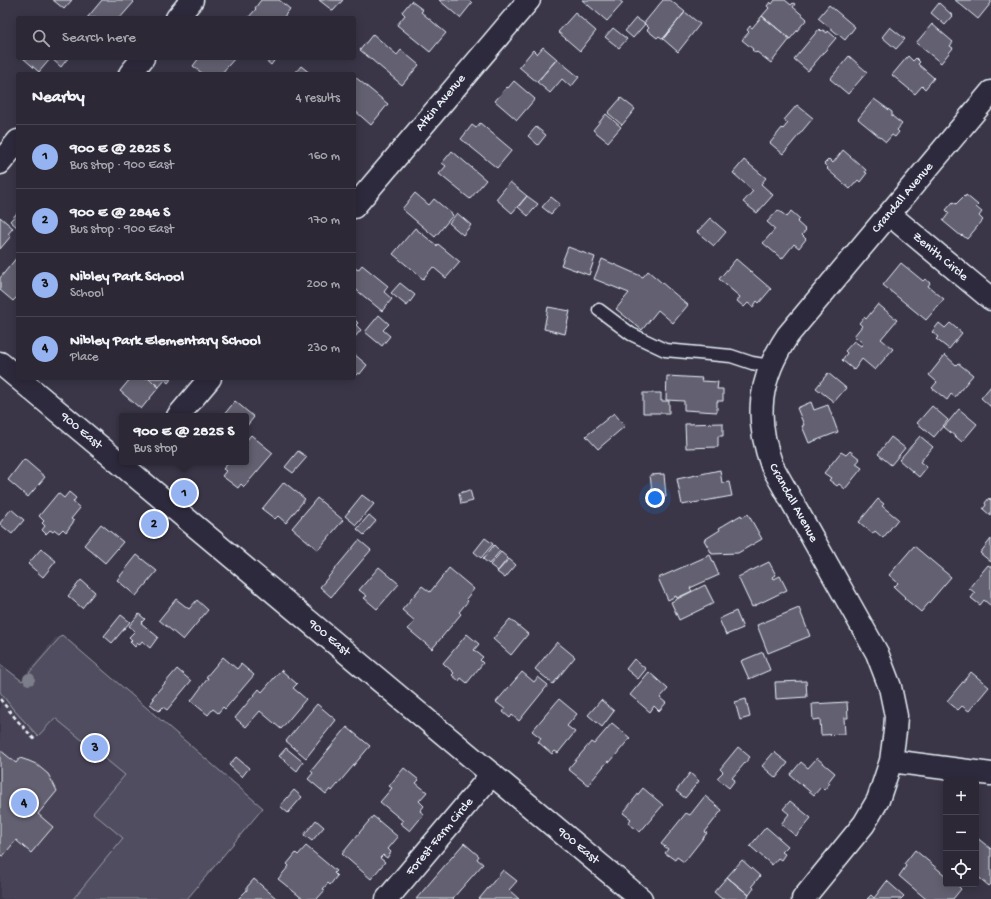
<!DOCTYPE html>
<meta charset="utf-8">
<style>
:root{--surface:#2c2836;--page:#34303e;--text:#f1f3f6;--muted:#a6a6ad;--line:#484451;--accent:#95b2f1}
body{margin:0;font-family:"Gochi Hand",sans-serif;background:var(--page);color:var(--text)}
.controls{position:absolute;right:12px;bottom:12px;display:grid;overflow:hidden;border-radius:4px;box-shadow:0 2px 10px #0003}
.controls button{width:36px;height:36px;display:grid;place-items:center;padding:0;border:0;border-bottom:1px solid var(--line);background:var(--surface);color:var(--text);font:20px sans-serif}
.you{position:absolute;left:655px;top:498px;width:14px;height:14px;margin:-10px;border:3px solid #fff;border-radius:50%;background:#1a73e8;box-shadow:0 0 0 6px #1a73e833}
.badge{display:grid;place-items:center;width:26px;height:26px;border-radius:50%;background:var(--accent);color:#111;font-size:13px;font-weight:700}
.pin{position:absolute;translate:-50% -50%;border:2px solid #fff;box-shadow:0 1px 4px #0006}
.popup{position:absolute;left:119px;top:413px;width:130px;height:52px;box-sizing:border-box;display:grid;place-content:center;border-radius:4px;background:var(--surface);filter:drop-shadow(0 1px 3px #0005);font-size:13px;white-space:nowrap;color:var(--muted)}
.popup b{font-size:15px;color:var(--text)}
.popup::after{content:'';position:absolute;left:50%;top:100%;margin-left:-8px;border:8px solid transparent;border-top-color:var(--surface)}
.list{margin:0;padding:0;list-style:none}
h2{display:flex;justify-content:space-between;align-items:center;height:52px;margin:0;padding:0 16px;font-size:17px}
h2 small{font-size:13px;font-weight:400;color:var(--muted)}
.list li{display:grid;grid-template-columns:26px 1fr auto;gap:12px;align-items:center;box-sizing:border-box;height:64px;padding:0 16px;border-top:1px solid var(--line)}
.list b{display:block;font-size:15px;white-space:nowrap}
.list p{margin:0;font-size:13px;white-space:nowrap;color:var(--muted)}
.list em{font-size:13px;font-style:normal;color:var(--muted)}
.icon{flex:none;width:22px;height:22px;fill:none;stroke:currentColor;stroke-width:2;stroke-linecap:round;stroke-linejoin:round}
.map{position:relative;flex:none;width:991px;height:899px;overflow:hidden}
.search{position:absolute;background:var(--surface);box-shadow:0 2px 10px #0003;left:16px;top:16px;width:340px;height:44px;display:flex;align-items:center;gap:10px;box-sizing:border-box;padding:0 14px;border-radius:4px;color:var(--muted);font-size:15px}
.panel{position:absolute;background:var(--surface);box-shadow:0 2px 10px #0003;left:16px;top:72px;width:340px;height:308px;border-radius:4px}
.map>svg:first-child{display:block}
.built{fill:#464354}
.green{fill:#504e5f;stroke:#9ca0ac}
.building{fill:#636171;stroke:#e8f1f8}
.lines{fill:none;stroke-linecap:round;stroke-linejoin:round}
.lane-casing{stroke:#e8f1f8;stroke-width:15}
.street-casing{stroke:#e8f1f8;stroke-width:25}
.secondary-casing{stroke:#e8f1f8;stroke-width:25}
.path{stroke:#e8f1f8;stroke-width:2.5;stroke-dasharray:4 3;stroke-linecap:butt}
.lane{stroke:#2f2a3d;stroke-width:12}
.street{stroke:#2f2a3d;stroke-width:22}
.secondary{stroke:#2f2a3d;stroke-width:22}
.tree{fill:#7d7e8b}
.labels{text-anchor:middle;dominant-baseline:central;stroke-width:4;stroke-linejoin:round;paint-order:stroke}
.street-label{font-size:13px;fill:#e8f1f8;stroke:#2f2a3d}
</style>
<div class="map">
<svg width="991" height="899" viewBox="0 0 991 899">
<rect width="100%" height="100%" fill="#3a3648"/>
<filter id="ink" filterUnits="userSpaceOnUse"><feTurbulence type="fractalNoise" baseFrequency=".025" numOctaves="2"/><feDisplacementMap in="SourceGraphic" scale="8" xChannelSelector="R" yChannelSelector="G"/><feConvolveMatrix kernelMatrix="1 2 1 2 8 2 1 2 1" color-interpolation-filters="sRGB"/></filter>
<g filter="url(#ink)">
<path class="built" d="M56,637l203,168 -78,94h-181v-219l13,10z"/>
<path class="green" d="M62,635l201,173 -76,91h-114l50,-61 -30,-25 32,-38 -70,-57 -17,18 -25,-27 -13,-17v-28l22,17z"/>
<path class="building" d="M53,0h19l-8,9z
M102,0h30l2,2 -14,16h-33z
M261,0h18l11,9 -7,9h-35l8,-9 -1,-1z
M319,0h24l-10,11z
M439,0h30l3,3 -12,15z
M582,0h37l4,3 -16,18z
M663,0h7l15,12 -22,27 -4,-3 -2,2 -10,-8 2,-2 -5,-5z
M775,0h10l6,5 2,-2 2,1 -2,3 14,12 -17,20 -28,-23 7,-8 -2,-2 3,-4 2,2z
M955,0h36v3l-13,16z
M411,1l12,9 -2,2 25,21 -16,19 -33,-27 8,-10 -3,-3z
M939,3l14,13 -8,9 -14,-12z
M829,5l26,22 -10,13 -27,-22z
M685,12l15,12 -22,28 -15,-13z
M575,13l21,18 -16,20 -22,-19z
M762,16l28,23 -19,24 -14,-11 -1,1 -4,-3 1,-1 -11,-9 7,-8 -2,-2 3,-4 2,2z
M636,18l9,6 -12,14 -8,-7z
M932,24l21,18 -3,4 3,2 -12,15 -25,-20z
M890,27l15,12 -9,10 -14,-12z
M613,28l14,11 -8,9 -14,-11z
M819,29l2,2 2,-1 4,3 1,-2 8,7 -28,33 -14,-12z
M373,34l24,21 4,-5 18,15 -17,20 -42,-35z
M543,47l14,12 -20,23 -18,-15 14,-17 4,4z
M849,56l18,16 -19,22 -18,-15z
M908,56l5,5 3,-3 4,4 -2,2 16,14 -9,11 -3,-3 -7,8 -23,-19z
M23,58h45l-7,9 -10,-9 -12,14z
M199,58h36l-14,16h-18l-10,-8z
M263,58h13l-5,7z
M557,59l22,18 -8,10 -9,-8 -12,14 -13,-11z
M301,66l10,8h-17z
M354,76l34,28 -17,21 -17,-15z
M514,81l21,18 -18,21 -22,-19 12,-14 1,1z
M621,98l14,11 -13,16 -14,-12z
M874,99l18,13v4l10,8 -5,6 2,2 -4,5 -3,-2 -6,7 -28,-23z
M797,105l16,13 -30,36 -13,-11 12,-15 1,1 5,-6 -4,-3z
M606,114l15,13 -13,15 -15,-12z
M480,123l32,27 -15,18 -36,-29 11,-14 4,3z
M536,127l10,8 -8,10 -10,-9z
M843,150l23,20 -1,2 2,1 -7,9 -2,-2 -8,9 -23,-20 1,-1 -4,-4 5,-5 4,4z
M452,151l34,29 -16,19 -31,-25 7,-8 -4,-3z
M744,160l22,18 -5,6 12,11 -16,18 -14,-11 10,-11 -20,-18z
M510,182l17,14 -15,17 -16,-14z
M415,193l14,12 5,-6 19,16 -18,22 -33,-28z
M966,195l12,10 -2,2 6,5 -3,4 4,4 -16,19 -5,-4 -1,1 -18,-15 6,-8 -3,-3 7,-8 3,2 8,-8 1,1z
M527,196l11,8 -10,12 -10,-9z
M551,197l9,7 -9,10 -9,-7z
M778,210l9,7 4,-6 9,8 -3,3 9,8 -4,5 4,4 -7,9 -5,-4 -12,15 -19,-16 12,-14 -8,-7z
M18,212v16l-8,-7z
M457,213l14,12 -8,10 -14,-12z
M0,217l13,11 -5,6 3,2 -11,13z
M710,218l16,14 -12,14 -17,-14z
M415,228l22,18 1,-2 22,18 -14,16 -13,-11 -10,12 -30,-25z
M568,247l27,10 -6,18 -28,-10z
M18,256v40l-5,5 -13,-11v-12z
M602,259l41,18 5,-6 40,34 -15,18 -15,-13 -16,20 -26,-21 13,-16 -35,-14z
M736,259l35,30 -12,14 -2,-2 -4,6 -5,-4 -4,4 -7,-6 3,-4 -21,-18z
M901,263l22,18 2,-2 5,4 -2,3 16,13 -18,21 -43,-35z
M362,265l26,21 -4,6 8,7 -10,12 -28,-23v-21l4,3z
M400,283l15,12 -8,11 -16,-13z
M878,304l19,16 -16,19 12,10 -18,21 -13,-11 -8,11 -12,-10 5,-7 -2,-2 9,-10 7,5 2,-3 -9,-7 8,-10 -3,-3 5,-6 2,2z
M548,307l22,4 -5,23 -21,-5z
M379,315l10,9 -6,6 7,6 -8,10 -17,-14z
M354,319l4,4 -2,2 5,5 -7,8z
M939,323l6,5 5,-5 12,10 -13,16 -13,-10 2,-2 -6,-5z
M354,354l13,11 -7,9 -2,-1 -4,4z
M945,355l11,10 2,-2 15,12 -18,22 -4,-3 -4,6 -15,-12 5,-6 -8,-7z
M828,373l18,15 -12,14 -18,-14z
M667,376l35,2 -1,3 17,1 -1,7h6v12h-6v11l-33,-2v-9l-18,-1z
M131,378h17l11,9 -18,22 -21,-18z
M148,378h24l-4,5 -3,-3 -6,7z
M991,386v21l-10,-9z
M643,393h18v8h8v12h-26z
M235,401l19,16 -8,10v-11h-23z
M811,402l3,8 14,-5 10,27 -29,11 -7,-17 2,-1 -7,-17z
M932,406l16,14 -14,17 -17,-14z
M959,409l18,15 -15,18 -18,-15z
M614,413l11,13 -27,23 -12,-13z
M723,423v13h-5v11l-32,1 -1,-24z
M251,435l22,18 -29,34 -3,-3 -3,4 -16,-12 4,-5 -3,-2 6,-7h17v-21z
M920,436l13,11 -13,15 7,5 -8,10 -20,-17z
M891,437l14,11 -14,17 -13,-11z
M298,451l9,6 -14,16 -8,-6z
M850,451l10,8 -4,5 6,4 -17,21 -6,-5 -2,2 -8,-6 2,-2 -7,-5 17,-21 5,3z
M24,459l21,18 -17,20 -20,-17z
M720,470l2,13 7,-1 3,14 -50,9 -5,-26z
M664,474l2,23 -13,1 -3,-23z
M284,482l21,17 -19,24 -8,-7 -3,3 -13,-10z
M470,490l3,11 -12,3 -2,-11z
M69,492l7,6 -3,4 7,6 -9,11 3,2 -8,11 -3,-3 -4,4 -4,-3 -2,2 -3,-2 -4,4 -4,-4 3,-4 -3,-3 2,-2 -5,-5 19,-23 6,5z
M362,495l12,9 -18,21 -11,-9z
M317,498l26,22 -25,30 -26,-22z
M989,498l1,2 1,-2v18l-8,-7 3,-4 -1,-2z
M878,499l6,5 -2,2 16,13 -15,19 -8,-7 -2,3 -14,-12z
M11,509l13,11 -12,14 -12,-10v-1z
M748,514l14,25 -24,14 -26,1 -8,-14 16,-10 -1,-2 22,-13 1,2z
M369,515l7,6 -12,14 -7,-6z
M101,524l22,18 -18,21 -21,-18z
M485,538l8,6 -12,14 -7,-6z
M991,539v23l-11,-9z
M359,540l12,10 -40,47 -11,-10z
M494,545l6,6 -11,13 -6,-5z
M914,546l37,31 -30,35 -17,-14 1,-1 -11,-10 4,-4 -9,-8z
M41,549l15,12 -13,16 -15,-13z
M501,552l7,6 -10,13 -8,-6z
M137,555l20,16 -21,25 -19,-16z
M710,555l9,20 -29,13 2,3 -15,7 -1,-2 -8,4 -10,-22z
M509,559l7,6 -11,13 -8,-6z
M769,562l7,13 -3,2 1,2 6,-3 7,14 -35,17 -14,-30z
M988,565l3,2v39l-7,-6 -4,5 -9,-7 4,-5 -6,-5z
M379,567l20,17 -22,25 -13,-11 3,-2 -8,-6z
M449,568l25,21 -8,10 2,2 -9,11 2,2 -29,35 -24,-20 7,-8 -13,-11 20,-24 8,6z
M81,580l14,12 -13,16 -14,-12z
M705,585l9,18 -35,17 -8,-18z
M176,599l13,10 8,-9 11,10 -25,30 -24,-20z
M799,608l11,28 -42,17 -11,-28z
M736,611l7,17 -17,7 -7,-16z
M139,614l6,5 -4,4 17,14 -8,11 -8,-7 -3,4 -2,-2 -2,4 -5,-5 2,-2 -3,-3 6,-6 -6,-5z
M121,615l9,7 -18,21 -8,-7z
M510,619l18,15 -17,21 -18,-16z
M467,634l12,10 -5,6 9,7 -3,3 3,3 -16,20 -6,-5 -2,3 -7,-6 2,-2 -11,-10z
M557,642l18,15 -22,27 -18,-15z
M763,652l7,18 -21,9 -8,-18z
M223,657l14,12 4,-5 13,11 -29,34 -2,-2 -5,6 -5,-4 -5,6 -17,-14 17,-23 -2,-1z
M634,659l12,10 -8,10 -12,-10z
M177,669l14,12 -24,29 -4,-3 -4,4 -9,-7 4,-5 -2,-1z
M281,670l16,14 -4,4 13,11 -25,30 -21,-18 -14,16 -11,-9 24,-29 3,3z
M522,672l12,10 4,-5 10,8 -29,36 -7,-6 -2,3 -7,-6 2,-3 -9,-7z
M649,672l19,17 -8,9 6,5 -7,8 -5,-5 -4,6 -20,-17z
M971,672l18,15 -20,24 -7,-5 -4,4 -11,-9z
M806,681l1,16 -31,2 -1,-17z
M559,699l18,15 -10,12 8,6 -17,21 -3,-2 -3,3 -14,-12 3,-4 -9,-7z
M746,699l4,18 -10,3 -5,-18z
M601,700l13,11 -12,16 -14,-12z
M847,702l1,16h-4l1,16 -24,1 -1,-16 -7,1 -1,-16z
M317,704l19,16 -30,38 -20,-17z
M612,723l18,15 -20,24 -2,-1 -20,24 -20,-16 23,-27 3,2z
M347,727l23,19 -38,45 -2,-2 -4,5 -18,-15 5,-6 -2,-2z
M738,747l12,10 -18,21 3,2 -6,8 -12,-10 6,-6 -3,-3z
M286,748l17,14 -6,9 -18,-15z
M0,750l16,13 4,-5 9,3 7,3 12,10 5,9 4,8 -19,23 15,13 -22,26 -15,-13 -13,16 -3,-1z
M774,752l14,11 -12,15 -14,-12z
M236,757l13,11 -7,9 -13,-12z
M817,758l18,15 -7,9 2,1 -6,7 -3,-3 -7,8 -24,-20 11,-13 7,6z
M404,768l15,12 -3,3 11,9 -8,9 5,5 -4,5 4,3 -14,17 -10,-8 3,-2 -23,-19 12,-14 -3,-2z
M690,773l9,8 -14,17 -9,-7z
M643,788l20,17 -23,27 -12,-9 3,-4 -8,-6z
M294,790l8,7 -14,16 -8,-7z
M705,796l17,14 -17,22 2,1 -23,29 -7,-5 -2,3 -10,-7 3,-4 -7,-5 25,-31 4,2z
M790,801l21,17 -15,18 -15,-12 8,-10 -6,-5z
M373,816l25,21 -10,12 3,3 -4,6 -4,-3 -3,3 5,4 -14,17 -29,-25z
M316,820l8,7 -12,14 -8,-6z
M766,827l22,19 -6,6 3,2 -4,6 -3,-2 -6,7 -22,-19z
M976,837l15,12v35l-2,2 -13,-11z
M464,843l15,13 -2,3 6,5 -30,34 1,1h-38z
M306,846l30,25 -2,2 3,3 -7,9 -2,-2 -5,6 2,1 -8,9h-14l-25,-20 11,-13 -2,-2 9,-11 2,2z
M915,850l31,26v8h10l5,5 -8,10h-27l-27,-23 7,-10 -2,-2z
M742,860l18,16 -8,10 2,2 -5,7 -22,-18z
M503,870l14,11 -8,9 10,9h-40z
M727,877l22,18 -3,4h-24l-8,-7z
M254,879l22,19 2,1h-40l9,-9v-3z
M887,881l17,15 -3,3h-34l4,-4 3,3z"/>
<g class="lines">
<defs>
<path id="lane" d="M599,310l32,24 34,16 66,6 21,7 18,3"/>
<path id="street" d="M177,18l15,-18
M130,74l13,-16
M0,163l18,-22
M354,207l175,-207
M889,214l102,85
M178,416l32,-38
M891,761l100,13
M387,899l105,-125
M803,899l61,-75 14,-24 13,-39 4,-30 1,-15 -6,-29 -13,-34 -105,-187c-18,-49 -13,-88 16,-131l203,-243"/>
<path id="secondary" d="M0,363l641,536"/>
</defs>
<use href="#lane" class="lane-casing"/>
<use href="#street" class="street-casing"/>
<use href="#secondary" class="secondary-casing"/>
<path class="path" d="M0,699l16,20 19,21"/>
<use href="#lane" class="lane"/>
<use href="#street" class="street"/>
<use href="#secondary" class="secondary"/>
</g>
<circle class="tree" cx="29" cy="679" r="6"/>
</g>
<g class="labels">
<g class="street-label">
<text transform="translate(441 103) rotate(-50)">Atkin Avenue</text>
<text transform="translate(903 198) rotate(-50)">Crandall Avenue</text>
<text transform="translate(940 257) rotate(40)">Zenith Circle</text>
<text transform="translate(81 431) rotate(40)">900 East</text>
<text transform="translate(793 503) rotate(61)">Crandall Avenue</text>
<text transform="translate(329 638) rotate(40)">900 East</text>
<text transform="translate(440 837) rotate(-50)">Forest Farm Circle</text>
<text transform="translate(578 846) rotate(40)">900 East</text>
</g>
</g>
</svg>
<div class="controls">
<button>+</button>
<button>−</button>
<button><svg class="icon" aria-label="locate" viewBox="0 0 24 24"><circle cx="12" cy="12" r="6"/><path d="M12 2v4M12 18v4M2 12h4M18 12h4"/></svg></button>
</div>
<div class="you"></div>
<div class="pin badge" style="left:184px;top:493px">1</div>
<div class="popup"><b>900 E @ 2825 S</b>Bus stop</div>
<div class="pin badge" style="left:154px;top:524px">2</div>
<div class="pin badge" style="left:95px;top:748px">3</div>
<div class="pin badge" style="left:24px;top:803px">4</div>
<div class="search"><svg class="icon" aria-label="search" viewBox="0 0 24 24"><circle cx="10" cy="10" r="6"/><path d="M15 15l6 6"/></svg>Search here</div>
<section class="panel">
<h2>Nearby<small>4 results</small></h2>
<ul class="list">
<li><span class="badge">1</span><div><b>900 E @ 2825 S</b><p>Bus stop · 900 East</p></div><em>160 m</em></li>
<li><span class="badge">2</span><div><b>900 E @ 2846 S</b><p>Bus stop · 900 East</p></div><em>170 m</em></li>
<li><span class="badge">3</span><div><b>Nibley Park School</b><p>School</p></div><em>200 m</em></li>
<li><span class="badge">4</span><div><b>Nibley Park Elementary School</b><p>Place</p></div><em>230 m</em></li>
</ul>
</section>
</div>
